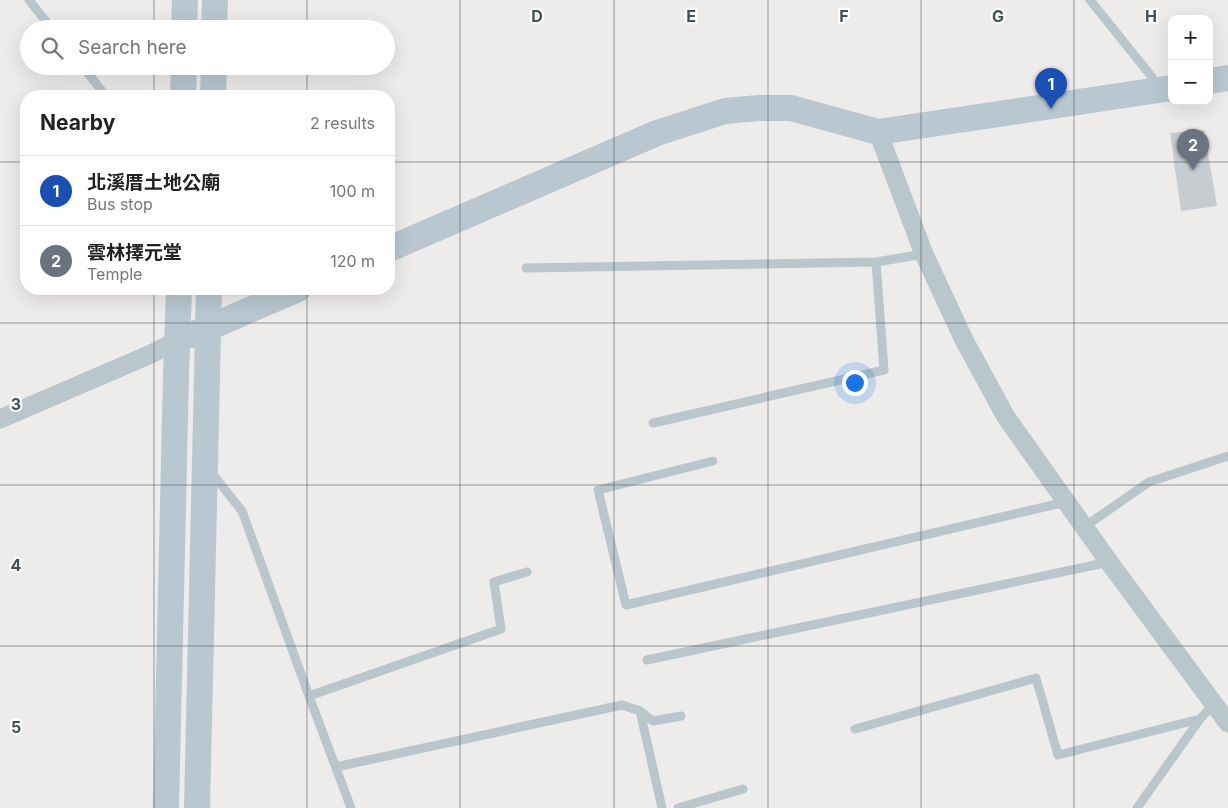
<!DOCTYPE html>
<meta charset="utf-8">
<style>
:root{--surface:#fff;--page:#f6f6f6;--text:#222;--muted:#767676;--line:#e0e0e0;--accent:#168ddd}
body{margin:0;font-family:Inter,"Noto Sans TC",sans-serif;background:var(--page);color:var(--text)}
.controls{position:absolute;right:15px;top:15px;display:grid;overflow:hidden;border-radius:10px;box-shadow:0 5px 20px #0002}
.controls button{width:45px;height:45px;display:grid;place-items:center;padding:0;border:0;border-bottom:1px solid var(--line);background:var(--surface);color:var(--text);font:25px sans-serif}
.you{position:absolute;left:854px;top:382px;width:18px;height:18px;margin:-12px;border:4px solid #fff;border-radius:50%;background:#1a73e8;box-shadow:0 0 0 8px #1a73e833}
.badge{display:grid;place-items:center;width:32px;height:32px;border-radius:50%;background:var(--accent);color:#fff;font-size:16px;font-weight:700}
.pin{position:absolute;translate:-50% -41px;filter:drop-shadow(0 1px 2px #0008)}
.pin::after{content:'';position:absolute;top:26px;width:18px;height:15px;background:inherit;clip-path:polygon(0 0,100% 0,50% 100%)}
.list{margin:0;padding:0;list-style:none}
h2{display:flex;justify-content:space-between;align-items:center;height:65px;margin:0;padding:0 20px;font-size:21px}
h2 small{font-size:16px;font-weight:400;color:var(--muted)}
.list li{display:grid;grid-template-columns:32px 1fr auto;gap:15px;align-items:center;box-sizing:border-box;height:70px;padding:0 20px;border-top:1px solid var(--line)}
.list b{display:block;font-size:19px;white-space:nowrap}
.list p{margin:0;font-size:16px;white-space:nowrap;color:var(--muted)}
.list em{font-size:16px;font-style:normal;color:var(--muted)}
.icon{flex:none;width:28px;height:28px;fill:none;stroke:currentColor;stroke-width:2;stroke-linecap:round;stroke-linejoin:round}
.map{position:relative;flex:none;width:1228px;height:808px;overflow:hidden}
.search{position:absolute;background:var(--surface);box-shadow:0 5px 20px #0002;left:20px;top:20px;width:375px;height:55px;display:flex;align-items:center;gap:12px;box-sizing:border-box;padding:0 18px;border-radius:28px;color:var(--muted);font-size:19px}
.panel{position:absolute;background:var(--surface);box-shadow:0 5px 20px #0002;left:20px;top:90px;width:375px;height:205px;border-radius:20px}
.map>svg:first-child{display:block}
.building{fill:#c7ccd0}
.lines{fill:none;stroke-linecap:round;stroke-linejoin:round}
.lane{stroke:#b9c6cb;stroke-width:9}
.street{stroke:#b9c6cb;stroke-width:19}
.secondary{stroke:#b8c7d0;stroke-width:26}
.grid{fill:none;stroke:#435258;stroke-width:1;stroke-opacity:0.55}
.grid-label{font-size:16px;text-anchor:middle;font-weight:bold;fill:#435258;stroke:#fff;stroke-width:4.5;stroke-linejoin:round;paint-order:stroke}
</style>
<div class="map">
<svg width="1228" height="808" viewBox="0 0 1228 808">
<rect width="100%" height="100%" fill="#eeebeb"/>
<path class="building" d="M1204,130l13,76 -36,5 -11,-78z"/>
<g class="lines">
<path class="lane" d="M29,0l23,29
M1090,0l70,87
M82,66l24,30
M526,268l350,-6 48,-8
M653,423l231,-53 -8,-108
M713,461l-115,29 28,115 440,-103
M210,471l32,40 67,185 42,112
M1084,527l65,-45 79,-26
M647,660l462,-98
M309,696l192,-67 -7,-47 33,-10
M640,711l22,97
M855,729l181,-51 22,77 142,-36
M336,767l286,-62 18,6 13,10 28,-5
M678,808l65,-19
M1137,808l63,-89 14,-15"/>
<path class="street" d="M878,132l46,122 40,86 42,77 103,145 119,161
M0,419l151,-65 26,-13"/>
<path class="secondary" d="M184,29l1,-29
M214,29l1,-29
M1209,81l19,-3
M183,96l1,-30
M213,96l1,-30
M389,249l268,-116 68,-22 34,-3h32l87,24 294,-44
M192,335l106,-46
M166,808l10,-433 3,-86
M197,808l12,-519"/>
</g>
<path class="grid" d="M154,0v29M307,0v29M460,0v808M614,0v808M768,0v808M921,0v808M1074,0v808M154,66v30M307,66v30M0,162h26M389,162h839M154,289v519M307,289v519M0,323h1228M0,485h1228M0,646h1228"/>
<g class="grid-label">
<text x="537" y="22">D</text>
<text x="691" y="22">E</text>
<text x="844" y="22">F</text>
<text x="998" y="22">G</text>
<text x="1151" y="22">H</text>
<text x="16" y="410">3</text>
<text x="16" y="571">4</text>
<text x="16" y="733">5</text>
</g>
</svg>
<div class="controls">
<button>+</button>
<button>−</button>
</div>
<div class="you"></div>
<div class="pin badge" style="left:1051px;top:109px;background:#1a4fb4">1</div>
<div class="pin badge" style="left:1193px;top:170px;background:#6b7280">2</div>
<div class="search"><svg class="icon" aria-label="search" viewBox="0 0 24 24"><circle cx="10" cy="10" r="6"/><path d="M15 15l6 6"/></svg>Search here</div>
<section class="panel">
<h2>Nearby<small>2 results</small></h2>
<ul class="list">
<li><span class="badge" style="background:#1a4fb4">1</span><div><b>北溪厝土地公廟</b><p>Bus stop</p></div><em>100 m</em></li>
<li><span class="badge" style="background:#6b7280">2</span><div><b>雲林擇元堂</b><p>Temple</p></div><em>120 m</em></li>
</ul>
</section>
</div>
